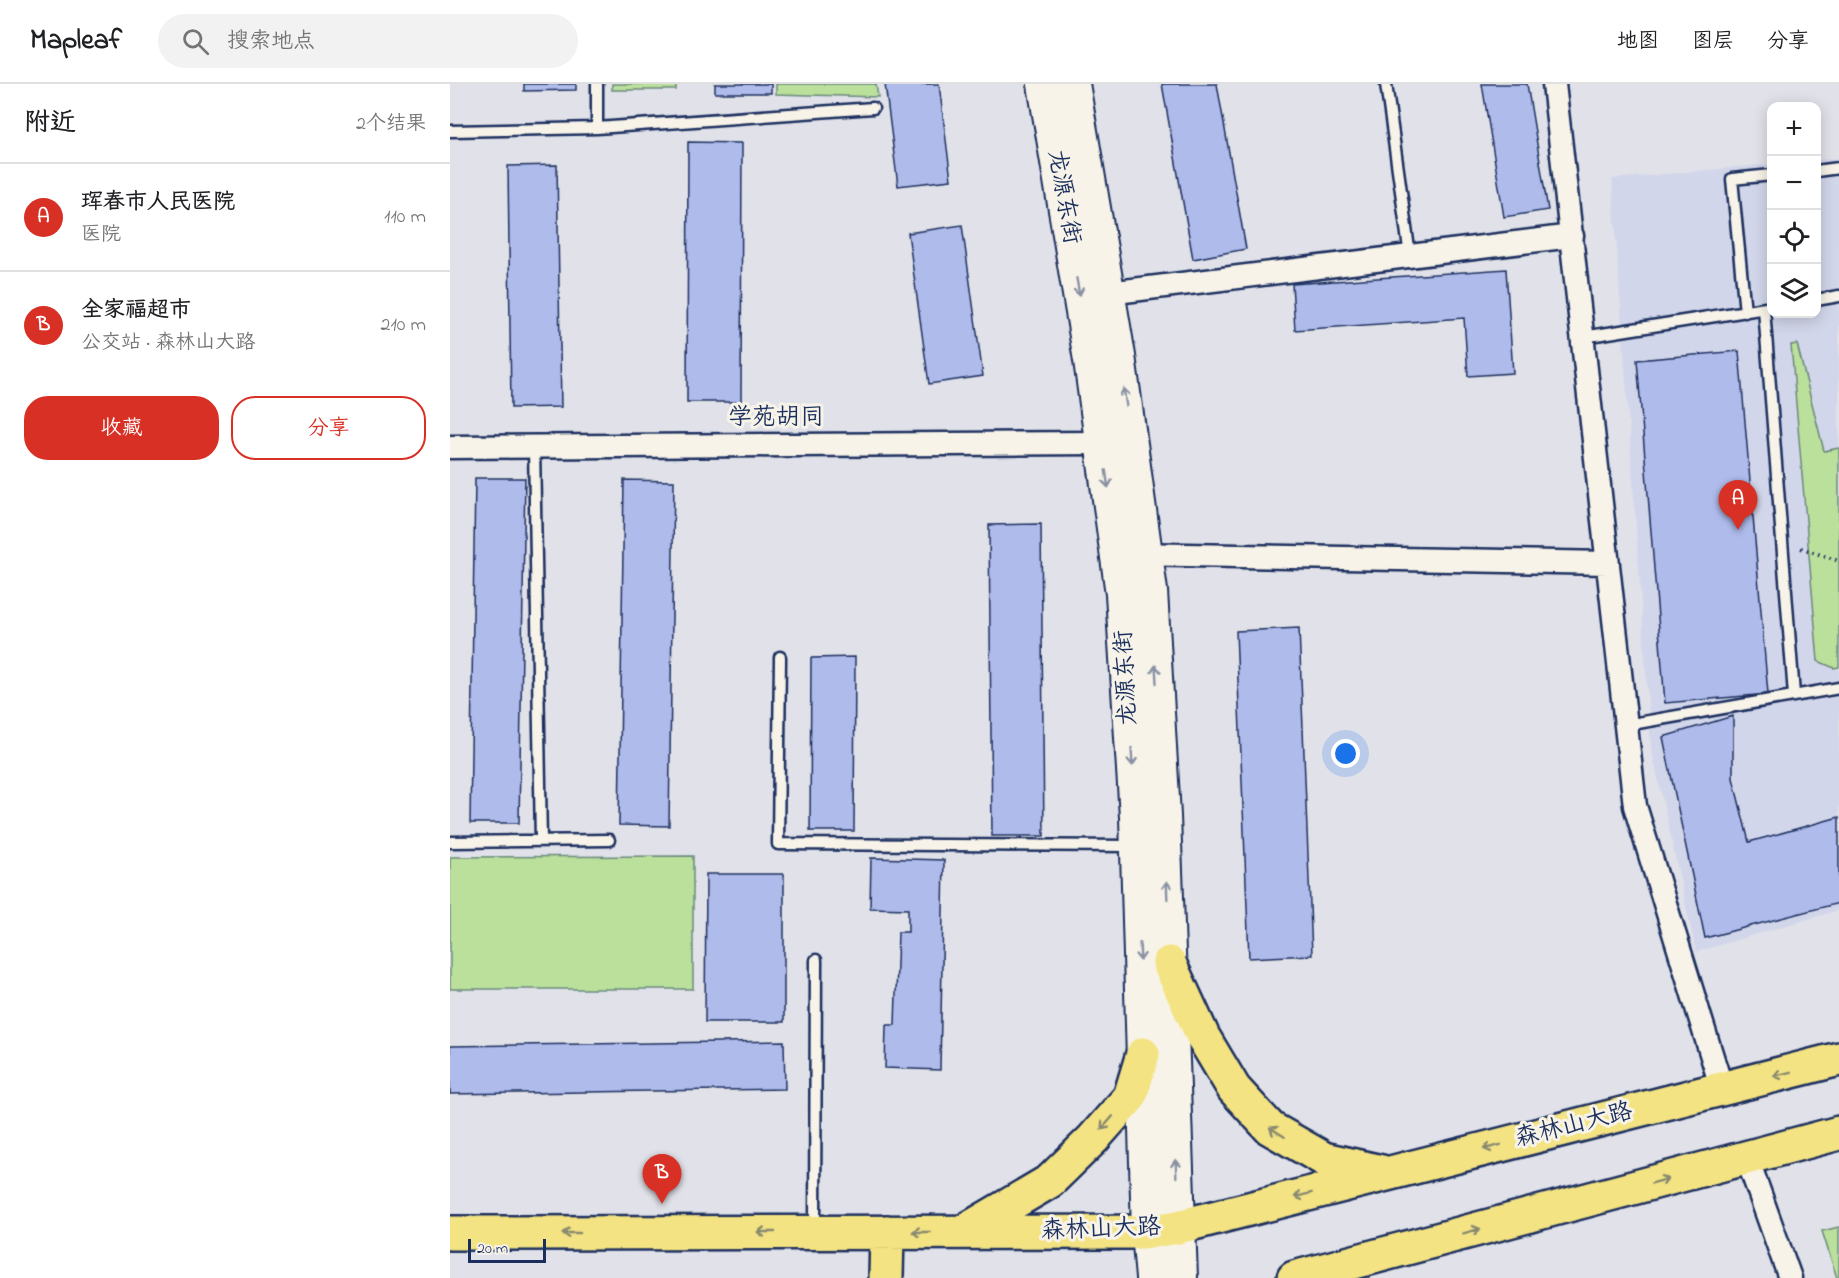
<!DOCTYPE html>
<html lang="zh">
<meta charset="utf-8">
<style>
:root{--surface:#fff;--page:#f2f2f2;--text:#202124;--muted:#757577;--line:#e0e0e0;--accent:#d93025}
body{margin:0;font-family:"Indie Flower","LXGW WenKai TC",sans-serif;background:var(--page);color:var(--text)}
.controls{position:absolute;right:18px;top:18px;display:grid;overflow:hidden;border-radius:12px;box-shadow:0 3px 15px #0003}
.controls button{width:54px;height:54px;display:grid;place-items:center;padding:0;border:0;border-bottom:2px solid var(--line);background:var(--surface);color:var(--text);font:30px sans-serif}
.scale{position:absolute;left:18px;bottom:15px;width:78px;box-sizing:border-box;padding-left:6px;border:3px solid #1b2f5e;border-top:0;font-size:16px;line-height:21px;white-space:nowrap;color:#1b2f5e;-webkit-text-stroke:4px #f7f3e8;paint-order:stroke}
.you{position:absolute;left:896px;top:670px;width:21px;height:21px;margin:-15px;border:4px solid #fff;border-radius:50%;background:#1a73e8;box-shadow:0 0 0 9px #1a73e833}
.badge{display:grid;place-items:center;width:39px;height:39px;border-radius:50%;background:var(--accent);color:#fff;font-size:20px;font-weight:700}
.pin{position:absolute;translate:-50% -50px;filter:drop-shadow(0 2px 3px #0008)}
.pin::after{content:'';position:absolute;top:32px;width:21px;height:18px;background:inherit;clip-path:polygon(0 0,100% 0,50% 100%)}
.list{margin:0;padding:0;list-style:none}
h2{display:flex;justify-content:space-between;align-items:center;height:78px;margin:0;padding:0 24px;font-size:26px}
h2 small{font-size:20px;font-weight:400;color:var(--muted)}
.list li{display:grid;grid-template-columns:39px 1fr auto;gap:18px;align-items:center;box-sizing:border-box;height:108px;padding:0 24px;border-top:2px solid var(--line)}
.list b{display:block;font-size:22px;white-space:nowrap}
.list p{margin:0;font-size:20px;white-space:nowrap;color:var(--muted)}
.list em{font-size:20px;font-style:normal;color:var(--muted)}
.actions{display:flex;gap:12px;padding:18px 24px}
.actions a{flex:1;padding:14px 0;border:2px solid var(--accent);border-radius:24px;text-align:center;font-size:21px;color:var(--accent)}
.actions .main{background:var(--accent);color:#fff}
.icon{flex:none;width:33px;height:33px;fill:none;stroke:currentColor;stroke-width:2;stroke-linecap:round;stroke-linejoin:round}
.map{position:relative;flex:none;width:1389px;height:1194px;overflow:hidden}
header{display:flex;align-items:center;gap:36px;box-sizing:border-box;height:84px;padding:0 30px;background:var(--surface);border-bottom:2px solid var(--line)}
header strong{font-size:28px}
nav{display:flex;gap:33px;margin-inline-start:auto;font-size:21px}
.search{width:420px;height:54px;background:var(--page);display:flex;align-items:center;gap:15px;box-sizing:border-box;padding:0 21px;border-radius:33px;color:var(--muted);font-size:22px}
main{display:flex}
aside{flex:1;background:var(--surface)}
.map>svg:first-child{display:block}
.built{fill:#d2d6ea}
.green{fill:#bae09b;stroke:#6a887c;stroke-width:1.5}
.building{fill:#aebbeb;stroke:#1b2f5e;stroke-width:1.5}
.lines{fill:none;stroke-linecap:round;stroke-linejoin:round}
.lane-casing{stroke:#1b2f5e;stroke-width:15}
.street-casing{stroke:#1b2f5e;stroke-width:27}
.secondary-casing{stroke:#1b2f5e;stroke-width:36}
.primary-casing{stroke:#1b2f5e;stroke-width:38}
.path{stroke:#1b2f5e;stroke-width:4;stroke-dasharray:1.5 4.5;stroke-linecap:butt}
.lane{stroke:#f7f3e8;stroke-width:10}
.street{stroke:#f7f3e8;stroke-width:22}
.secondary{stroke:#f7f3e8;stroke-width:32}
.primary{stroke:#f4e382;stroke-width:33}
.oneway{stroke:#8991a3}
.oneway2{stroke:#888970}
.labels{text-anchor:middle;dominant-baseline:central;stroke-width:6;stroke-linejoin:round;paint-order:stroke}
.street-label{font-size:24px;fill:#1b2f5e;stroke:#f7f3e8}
</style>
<header>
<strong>Mapleaf</strong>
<div class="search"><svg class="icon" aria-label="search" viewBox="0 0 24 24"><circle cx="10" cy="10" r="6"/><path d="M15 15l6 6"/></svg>搜索地点</div>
<nav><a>地图</a><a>图层</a><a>分享</a></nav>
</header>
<main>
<aside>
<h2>附近<small>2个结果</small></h2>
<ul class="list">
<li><span class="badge">A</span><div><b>珲春市人民医院</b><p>医院</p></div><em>110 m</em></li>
<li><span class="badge">B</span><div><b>全家福超市</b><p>公交站 · 森林山大路</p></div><em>210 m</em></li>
</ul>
<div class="actions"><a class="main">收藏</a><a>分享</a></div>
</aside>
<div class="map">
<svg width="1389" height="1194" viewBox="0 0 1389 1194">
<rect width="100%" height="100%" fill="#e1e2e9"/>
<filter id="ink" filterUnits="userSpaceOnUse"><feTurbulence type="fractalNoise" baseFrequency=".0167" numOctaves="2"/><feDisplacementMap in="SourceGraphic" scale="12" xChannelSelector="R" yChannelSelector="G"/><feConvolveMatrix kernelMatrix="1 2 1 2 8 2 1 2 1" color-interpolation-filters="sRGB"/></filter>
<g filter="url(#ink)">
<path class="built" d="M1389,74v752l-143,42 -45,-205 -39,-568 159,-15 1,150h44l1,-154z"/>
<path class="green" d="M162,0h64v6h-64z
M326,0h100l2,13 -102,-3z
M1347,260l27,107 15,-3v219l-5,1 -16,-7 -27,-316z
M243,772v133h-243v-132z
M1389,1143v51h-2l-15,-47z"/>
<path class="building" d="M74,0h52v6l-52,1z
M265,0h56v9h-56z
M435,0h54l12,96 -53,6z
M712,0h55l29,165 -53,10z
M1032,0h45l21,126 -44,7z
M238,58l54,1 -1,259h-54z
M107,81l4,242 -50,1 -3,-242z
M512,141l21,151 -54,8 -21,-151z
M1056,185l7,104 -45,3 -4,-58 -169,12 -3,-46z
M1289,267l29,343 -103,9 -28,-343z
M25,394h50l-6,345h-49z
M174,396l50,1 -5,345 -50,-1z
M591,440l3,312h-52l-3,-311z
M849,544l13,327 -63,3 -13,-327z
M405,573l-1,174h-44l1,-173z
M1283,632v62l16,64 90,-25v86l-134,35 -42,-201z
M421,774l73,2 -4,210 -55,-2 1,-43h9l3,-93h10v-23l-38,-1z
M256,790h78v148h-79z
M334,957l1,48 -335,5v-48z"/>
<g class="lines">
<defs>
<path id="lane" d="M147,0v44
M936,0l24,172
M0,47l147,-3 276,-20
M1366,87l23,-3
M1366,216l23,-4
M1314,225l30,386
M1295,228l-13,-133 40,-4
M1133,253l189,-30
M84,363l7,394
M330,573l-2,187 355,2
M1176,641l213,-37
M0,758l159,-2
M365,1146l1,-270"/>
<path id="street" d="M1104,0l81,722 87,283
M658,209l464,-57
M0,363l652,-4
M683,470l475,9
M1297,1074l43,120"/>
<path id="secondary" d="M594,0l46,276 32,234 14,223 12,415 4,46
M623,0l46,272 32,235 13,225 17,462"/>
<path id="primary" d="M719,879l34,74 31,52 36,39 54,31 58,13
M515,1147l85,-50 43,-42 37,-42 13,-43
M0,1149l698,-1 30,-5 661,-168
M436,1194l1,-46
M844,1194l545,-145"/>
</defs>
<use href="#lane" class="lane-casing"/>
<use href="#street" class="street-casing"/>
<use href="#secondary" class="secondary-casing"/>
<use href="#primary" class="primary-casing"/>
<path class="path" d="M1351,464l38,13"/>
<use href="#lane" class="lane"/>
<use href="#street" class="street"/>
<use href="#secondary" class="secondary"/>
<use href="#primary" class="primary"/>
</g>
<defs><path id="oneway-shaft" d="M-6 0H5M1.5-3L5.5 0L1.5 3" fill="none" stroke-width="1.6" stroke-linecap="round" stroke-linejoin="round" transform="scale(1.5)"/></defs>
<g class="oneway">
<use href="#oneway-shaft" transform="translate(628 203) rotate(80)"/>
<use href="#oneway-shaft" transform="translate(675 313) rotate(-98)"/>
<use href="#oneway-shaft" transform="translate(657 395) rotate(82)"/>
<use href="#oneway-shaft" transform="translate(706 590) rotate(-93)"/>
<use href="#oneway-shaft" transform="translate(682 673) rotate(87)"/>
<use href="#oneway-shaft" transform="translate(717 806) rotate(-92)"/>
<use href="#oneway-shaft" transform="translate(690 868) rotate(88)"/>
<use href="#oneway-shaft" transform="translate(726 1084) rotate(-92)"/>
</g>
<g class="oneway2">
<use href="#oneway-shaft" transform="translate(1332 990) rotate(166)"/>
<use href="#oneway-shaft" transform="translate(657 1039) rotate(131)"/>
<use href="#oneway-shaft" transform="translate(827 1048) rotate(-148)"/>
<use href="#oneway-shaft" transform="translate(1042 1063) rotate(166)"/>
<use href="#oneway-shaft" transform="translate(1210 1097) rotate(-15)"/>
<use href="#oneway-shaft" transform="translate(853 1111) rotate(166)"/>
<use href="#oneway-shaft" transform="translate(1022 1147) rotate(-15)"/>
<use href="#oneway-shaft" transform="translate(316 1148) rotate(180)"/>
<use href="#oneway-shaft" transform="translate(471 1148) rotate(180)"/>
<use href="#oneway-shaft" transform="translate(121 1149) rotate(180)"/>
</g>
</g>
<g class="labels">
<g class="street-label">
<text transform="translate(613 113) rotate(80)">龙源东街</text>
<text x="326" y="334">学苑胡同</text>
<text transform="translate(677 594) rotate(-93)">龙源东街</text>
<text transform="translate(1124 1042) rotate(-14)">森林山大路</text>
<text transform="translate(651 1146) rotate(-2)">森林山大路</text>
</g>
</g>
</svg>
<div class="controls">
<button>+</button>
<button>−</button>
<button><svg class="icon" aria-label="locate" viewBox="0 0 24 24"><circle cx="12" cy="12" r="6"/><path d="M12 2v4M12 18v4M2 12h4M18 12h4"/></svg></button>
<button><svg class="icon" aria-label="layers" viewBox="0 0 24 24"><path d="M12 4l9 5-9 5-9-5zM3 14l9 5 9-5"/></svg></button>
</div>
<div class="scale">20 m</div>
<div class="you"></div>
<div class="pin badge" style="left:1288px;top:446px">A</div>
<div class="pin badge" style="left:212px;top:1120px">B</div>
</div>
</main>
